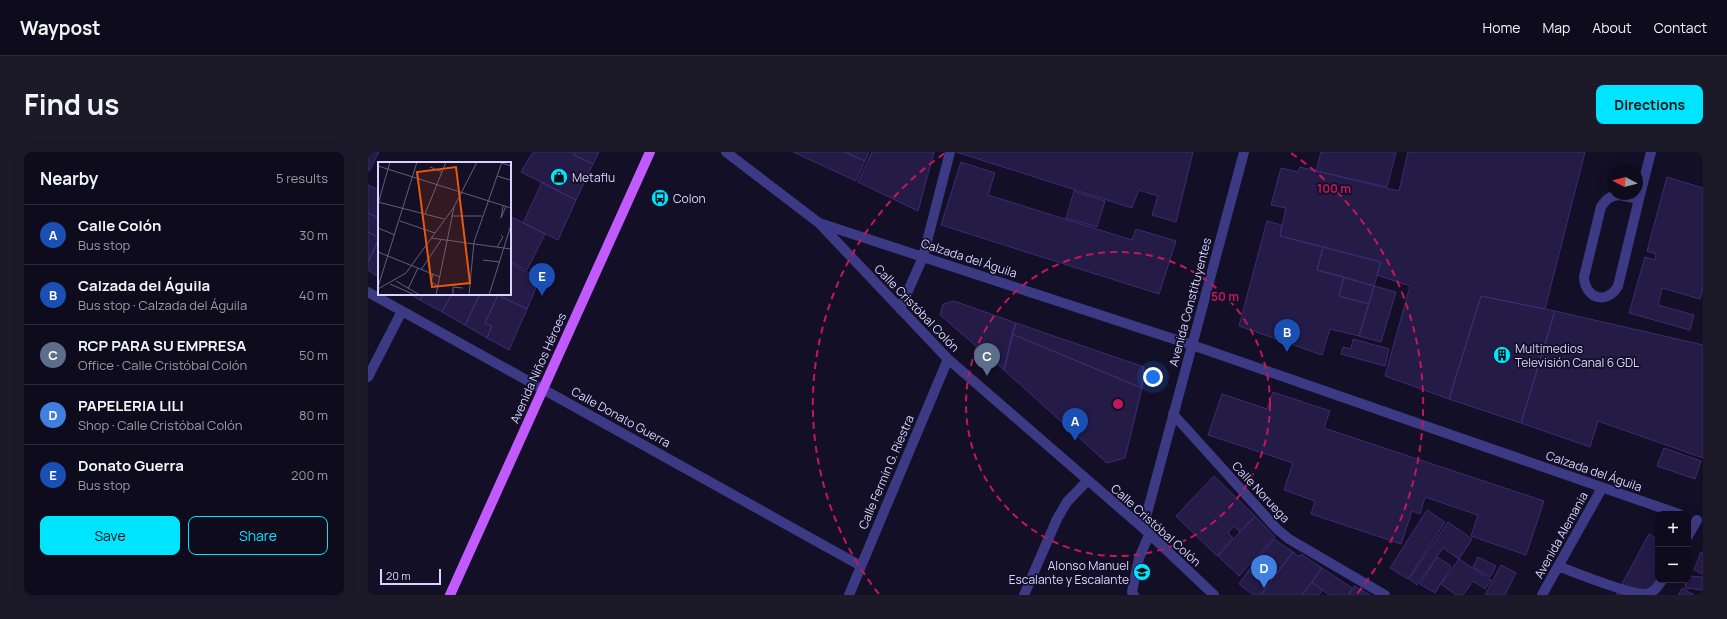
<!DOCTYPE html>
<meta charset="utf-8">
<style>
:root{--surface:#0e0b1c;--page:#1c1929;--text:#f1f3f6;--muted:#9b9ba3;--line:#2e2b3b;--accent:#00e5ff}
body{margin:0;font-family:Manrope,sans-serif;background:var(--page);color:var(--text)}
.controls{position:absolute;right:12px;bottom:12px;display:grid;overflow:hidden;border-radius:8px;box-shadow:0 4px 16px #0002}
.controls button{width:36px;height:36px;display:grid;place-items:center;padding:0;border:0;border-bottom:1px solid var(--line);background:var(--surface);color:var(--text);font:20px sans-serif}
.compass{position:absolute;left:1239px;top:12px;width:36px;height:36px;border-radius:50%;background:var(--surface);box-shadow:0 4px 16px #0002;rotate:277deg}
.scale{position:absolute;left:12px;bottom:10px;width:61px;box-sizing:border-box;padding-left:4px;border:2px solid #d9d4ff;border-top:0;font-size:11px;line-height:14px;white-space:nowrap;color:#d9d4ff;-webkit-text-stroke:3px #130f26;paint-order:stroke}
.you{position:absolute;left:785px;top:225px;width:14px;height:14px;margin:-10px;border:3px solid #fff;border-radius:50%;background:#1a73e8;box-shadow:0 0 0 6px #1a73e833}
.badge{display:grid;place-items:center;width:26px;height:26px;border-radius:50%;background:var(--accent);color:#fff;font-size:13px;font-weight:700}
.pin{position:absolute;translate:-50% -33px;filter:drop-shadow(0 1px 2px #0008)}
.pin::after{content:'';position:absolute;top:21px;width:14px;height:12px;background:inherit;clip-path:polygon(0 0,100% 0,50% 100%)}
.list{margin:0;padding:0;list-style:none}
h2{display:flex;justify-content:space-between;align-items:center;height:52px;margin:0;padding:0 16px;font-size:17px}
h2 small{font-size:13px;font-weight:400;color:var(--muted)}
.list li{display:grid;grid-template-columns:26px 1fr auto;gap:12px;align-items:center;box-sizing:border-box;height:60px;padding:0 16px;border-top:1px solid var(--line)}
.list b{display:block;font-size:15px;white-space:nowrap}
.list p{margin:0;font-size:13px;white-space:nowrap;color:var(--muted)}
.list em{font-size:13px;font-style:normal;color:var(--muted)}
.actions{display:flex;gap:8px;padding:12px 16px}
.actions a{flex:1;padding:9px 0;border:1px solid var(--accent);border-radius:8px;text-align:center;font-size:14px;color:var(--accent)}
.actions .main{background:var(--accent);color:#111}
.map{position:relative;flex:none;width:1335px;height:443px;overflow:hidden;border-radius:8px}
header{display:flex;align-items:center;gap:24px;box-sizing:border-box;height:56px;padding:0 20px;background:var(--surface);border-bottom:1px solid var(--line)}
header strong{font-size:19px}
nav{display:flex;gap:22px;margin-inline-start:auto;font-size:14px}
.intro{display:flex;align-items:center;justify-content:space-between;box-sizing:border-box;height:96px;padding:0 24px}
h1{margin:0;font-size:28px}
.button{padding:10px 18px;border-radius:8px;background:var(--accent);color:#111;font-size:14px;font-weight:700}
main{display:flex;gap:24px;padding:0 24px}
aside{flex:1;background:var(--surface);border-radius:8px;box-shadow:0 4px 16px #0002}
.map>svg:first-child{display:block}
.building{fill:#241b47;stroke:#3b2d73}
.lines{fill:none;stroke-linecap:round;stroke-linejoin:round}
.minor{stroke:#3d3a85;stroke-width:10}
.major{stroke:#c25bff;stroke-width:10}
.ring{fill:none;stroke:#c2185b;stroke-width:2;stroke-dasharray:7 5}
.labels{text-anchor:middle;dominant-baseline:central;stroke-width:3.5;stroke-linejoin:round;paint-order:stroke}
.poi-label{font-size:12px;fill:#d9d4ff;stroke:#130f26;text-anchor:start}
.street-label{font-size:12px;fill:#d9d4ff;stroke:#130f26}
.inset-road{fill:none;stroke:#625e7d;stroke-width:1}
.view{fill:#e8590c;fill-opacity:0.15;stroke:#e8590c;stroke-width:2}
.inset-edge{fill:none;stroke:#d9d4ff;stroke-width:2}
.centre{fill:#c2185b;stroke:#130f26;stroke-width:2}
.ring-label{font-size:12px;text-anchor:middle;font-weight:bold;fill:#c2185b;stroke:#130f26;stroke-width:3.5;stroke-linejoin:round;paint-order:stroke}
</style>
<header>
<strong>Waypost</strong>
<nav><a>Home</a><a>Map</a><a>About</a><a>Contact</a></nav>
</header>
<div class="intro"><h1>Find us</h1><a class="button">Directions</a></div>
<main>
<aside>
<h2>Nearby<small>5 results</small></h2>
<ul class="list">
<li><span class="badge" style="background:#1a4fb4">A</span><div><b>Calle Colón</b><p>Bus stop</p></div><em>30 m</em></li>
<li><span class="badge" style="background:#1a4fb4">B</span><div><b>Calzada del Águila</b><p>Bus stop · Calzada del Águila</p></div><em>40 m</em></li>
<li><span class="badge" style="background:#5c6f8a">C</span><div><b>RCP PARA SU EMPRESA</b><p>Office · Calle Cristóbal Colón</p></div><em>50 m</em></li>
<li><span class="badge" style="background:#3f7fe0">D</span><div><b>PAPELERIA LILI</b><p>Shop · Calle Cristóbal Colón</p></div><em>80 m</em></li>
<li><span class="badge" style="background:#1a4fb4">E</span><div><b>Donato Guerra</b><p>Bus stop</p></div><em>200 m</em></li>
</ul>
<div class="actions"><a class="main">Save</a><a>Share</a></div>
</aside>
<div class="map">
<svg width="1335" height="443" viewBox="0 0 1335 443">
<rect width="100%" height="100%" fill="#130f26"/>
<path class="building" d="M0,0h11l-10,19 -1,-1z
M165,0h42l-1,3 19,9 -17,36 -55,-28z
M207,0h24l-6,12 -19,-9z
M425,0h52l20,9 -9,20z
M476,0h25l-4,9z
M504,0h62l-16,59 -60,-29z
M588,0h237l-17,70 -24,-7 6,-19 -19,-6 -7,18z
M953,0h75l-9,35 -71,-16z
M1040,0h177l-40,157 -64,-13 -32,103 -64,-23 25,-90 -33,-11 4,-13 -101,-26 6,-28 -15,-3 10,-37 17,4 2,-5 99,24z
M593,10l34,11 -7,22 144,45 4,-11 40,12 -17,53 -218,-69z
M1299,25l36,11v100l-3,11 -38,-11 -4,17 36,10 -4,15 -61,-17 16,-56 10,3 1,-6 -9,-3z
M174,30l34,18 -18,40 -35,-17z
M0,33l11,5v28l-11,-5z
M706,39l31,10 -8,26 -31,-9z
M0,61l11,5v20l-11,-6z
M142,64l35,18 -18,36 -17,-8z
M899,69l15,4 -2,11 43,11 -6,23 27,7 -5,19 30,8 -10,32 -29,-7 -8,26 -83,-29z
M0,80l11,6 -11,24z
M11,87v32l-2,5 -9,-6v-8z
M955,95l58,15 -7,24 -57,-16z
M142,112l30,14 -13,31 -31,-15h14z
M976,125l30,9 -5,18 -30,-8z
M1006,134l22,6 -15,50 -22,-6z
M42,142h14l-4,6z
M56,142h28l-10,18 -22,-12z
M84,142h28l-15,31 -23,-13z
M112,142l18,1 -13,28 7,3 -5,12 -22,-13z
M130,143l29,14 -18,41 -22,-12 5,-12 -7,-3z
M1113,144l74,15 -34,112 -72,-24z
M586,149l62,22 -12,47 -64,-55 3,-11z
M1187,159l148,34v113l-105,-37 -8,26 -69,-24z
M648,171l128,44 -2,21 -130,-54z
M644,182l130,54 -17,70 -18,5 -103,-93z
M985,187l36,10 -4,17 -44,-12 2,-7 8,2z
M905,240l57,19 -6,17 220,73 -18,54 -55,-19 7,-21 -53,-18 -5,17 -8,-3 -11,33 -90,-30 4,-13 -31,-11 9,-27 -85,-28 14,-41 45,15z
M1296,296l37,13 -6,18 -38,-13z
M846,324l41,40 -15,16 -6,-6 -6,7 5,5 -16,18 -41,-40z
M1059,358l18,12 -37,57 -18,-11z
M887,364l20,21 -36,39 -21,-20z
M1080,370l24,17 -13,20 -16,-11 -26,37 -8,-6z
M1281,382l9,5v39l-9,17h-33z
M906,387l19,13 -16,21 -19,-15z
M925,400l6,5 2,-3 21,14 -20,27h-41z
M1333,400l2,1v21l-9,-4z
M1069,405l14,9 -16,27 -15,-9z
M1110,405l18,9 -6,11 -17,-10z
M890,406l8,6 -10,13 -8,-6z
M1091,407l32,21 -6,9 -12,-8 -10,14h-7l-15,-11z
M898,412l11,9 -16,22h-8l-14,-11 9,-13 8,6z
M1133,413l15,8 -11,22h-20z
M954,416l30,20 -4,7h-19l-17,-13z
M1320,424l15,1v13l-18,-2 1,-8h2z
M944,430l10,8 -3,5h-17z
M986,434l16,9h-21z
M1314,436l12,7h-16z"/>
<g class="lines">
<path class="minor" d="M358,0l93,71 129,136 195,169 71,67
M1251,43l20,4 -21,87c-11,19 -33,13 -34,-9l17,-70c5,-8 9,-11 18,-12z
M1271,47l12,-47
M451,71l373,122 487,169
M0,140l493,274
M532,157l23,-52 27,-105
M0,225l34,-66
M805,262l104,115 12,10 96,56
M775,376l101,-376
M1320,384l9,-16
M1190,414c18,7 72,29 88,28 8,-1 12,-8 16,-14
M481,443l99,-236
M656,443l33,-76 10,-17 20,-21
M766,443l-2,-3 7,-34 10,-23
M1174,443l60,-107"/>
<path class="major" d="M82,443l200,-443"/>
</g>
<g class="ring">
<circle cx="750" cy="252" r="152"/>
<path d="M511 442A305 305 0 0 1 577 1M923 1A305 305 0 0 1 989 442"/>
</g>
<defs>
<symbol id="shop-disc" viewBox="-11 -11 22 22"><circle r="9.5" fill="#00e5ff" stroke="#130f26"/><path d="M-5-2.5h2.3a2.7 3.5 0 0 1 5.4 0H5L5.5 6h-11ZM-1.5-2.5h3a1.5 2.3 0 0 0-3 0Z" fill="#111"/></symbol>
<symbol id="bus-disc" viewBox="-11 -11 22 22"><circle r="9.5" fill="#00e5ff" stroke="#130f26"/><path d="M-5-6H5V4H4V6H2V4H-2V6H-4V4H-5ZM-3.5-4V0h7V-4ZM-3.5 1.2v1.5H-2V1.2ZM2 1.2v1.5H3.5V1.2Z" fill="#111"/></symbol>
<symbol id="building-disc" viewBox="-11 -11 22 22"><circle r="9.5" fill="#00e5ff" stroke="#130f26"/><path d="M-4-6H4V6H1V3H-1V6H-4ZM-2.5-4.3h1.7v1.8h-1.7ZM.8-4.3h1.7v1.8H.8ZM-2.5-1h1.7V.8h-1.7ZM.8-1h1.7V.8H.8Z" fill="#111"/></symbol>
<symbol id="university-disc" viewBox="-11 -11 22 22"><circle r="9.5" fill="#00e5ff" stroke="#130f26"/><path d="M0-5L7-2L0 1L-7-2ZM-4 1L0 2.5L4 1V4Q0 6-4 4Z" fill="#111"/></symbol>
</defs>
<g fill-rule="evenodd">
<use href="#shop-disc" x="181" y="15" width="20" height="20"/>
<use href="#bus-disc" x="282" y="36" width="20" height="20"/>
<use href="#building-disc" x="1124" y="193" width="20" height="20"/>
<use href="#university-disc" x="764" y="410" width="20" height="20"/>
</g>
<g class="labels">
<g class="poi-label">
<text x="204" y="25">Metaflu</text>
<text x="305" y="46">Colon</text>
<text x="1147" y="196">Multimedios<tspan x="1147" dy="14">Televisión Canal 6 GDL</tspan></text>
<text x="761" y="413" text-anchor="end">Alonso Manuel<tspan x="761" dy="14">Escalante y Escalante</tspan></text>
</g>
<g class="street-label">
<text transform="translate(601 106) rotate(18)">Calzada del Águila</text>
<text transform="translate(822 150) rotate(-75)">Avenida Constituyentes</text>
<text transform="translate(549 156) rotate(46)">Calle Cristóbal Colón</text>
<text transform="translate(170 216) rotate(-66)">Avenida Niños Héroes</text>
<text transform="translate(253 265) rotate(29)">Calle Donato Guerra</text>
<text transform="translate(1226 319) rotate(19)">Calzada del Águila</text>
<text transform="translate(518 320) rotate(-67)">Calle Fermín G. Riestra</text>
<text transform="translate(893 340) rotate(47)">Calle Noruega</text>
<text transform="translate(788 373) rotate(42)">Calle Cristóbal Colón</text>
<text transform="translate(1193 383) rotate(-61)">Avenida Alemania</text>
</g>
</g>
<g transform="translate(10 10)">
<rect width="133" height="133" fill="#130f26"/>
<path class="inset-road" d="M121,0l12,4M0,4l133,42M52,5l12,5M119,14l13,4M0,40l66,17M0,42l12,-42M125,44l-2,12 5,-12M47,52l21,-52M73,54h31M22,59l35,12M0,66l17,7M53,76l80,11M119,85l6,-10 -2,-2M0,90l62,25M105,98l17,2M43,108l20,-30M55,112l-2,8 7,4M18,119l24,14M12,122l25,11M0,125l39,-125M0,127l28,-16 48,-66 23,-45M30,127l10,-21M58,133l18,-88M75,133v-8l10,1M91,133l5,-53 28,-80M111,133l22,-70"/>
<path class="view" d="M78,5l14,116 -38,4 -15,-115z"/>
<rect width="133" height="133" class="inset-edge"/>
</g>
<circle cx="750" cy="252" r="6" class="centre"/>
<g class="ring-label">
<text x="966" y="41">100 m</text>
<text x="857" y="149">50 m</text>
</g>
</svg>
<div class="controls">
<button>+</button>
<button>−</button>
</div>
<svg class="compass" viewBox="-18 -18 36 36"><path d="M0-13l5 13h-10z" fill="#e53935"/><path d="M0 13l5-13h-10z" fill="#9b9ba3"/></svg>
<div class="scale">20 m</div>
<div class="you"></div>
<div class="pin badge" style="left:707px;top:289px;background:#1a4fb4">A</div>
<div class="pin badge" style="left:919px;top:200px;background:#1a4fb4">B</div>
<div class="pin badge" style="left:619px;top:224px;background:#5c6f8a">C</div>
<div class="pin badge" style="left:896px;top:436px;background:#3f7fe0">D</div>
<div class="pin badge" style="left:174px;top:144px;background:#1a4fb4">E</div>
</div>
</main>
